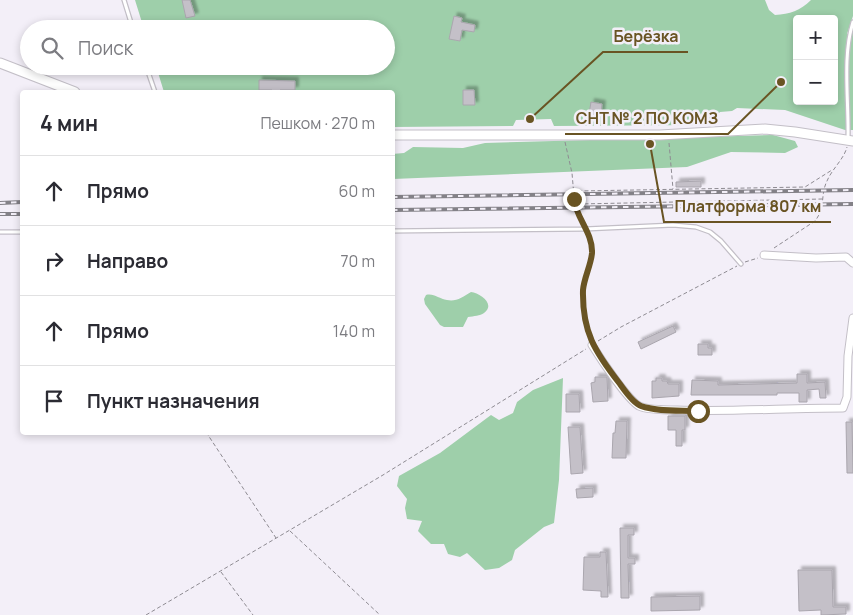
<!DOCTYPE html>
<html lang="ru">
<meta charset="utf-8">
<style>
:root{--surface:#fff;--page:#f2f2f3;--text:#2b2b33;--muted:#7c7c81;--line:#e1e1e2}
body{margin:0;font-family:Manrope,sans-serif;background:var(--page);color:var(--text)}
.controls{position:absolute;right:15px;top:15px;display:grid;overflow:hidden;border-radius:5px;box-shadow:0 2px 8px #0003}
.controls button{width:45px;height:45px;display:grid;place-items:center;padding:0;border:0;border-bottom:1px solid var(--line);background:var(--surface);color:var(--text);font:25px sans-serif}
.stop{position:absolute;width:15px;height:15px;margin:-11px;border:4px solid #695423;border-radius:50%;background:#fff}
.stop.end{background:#695423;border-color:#fff;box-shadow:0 1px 5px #0008}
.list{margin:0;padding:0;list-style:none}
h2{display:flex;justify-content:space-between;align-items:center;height:65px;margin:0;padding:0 20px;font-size:21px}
h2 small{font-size:16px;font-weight:400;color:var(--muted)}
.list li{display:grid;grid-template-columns:32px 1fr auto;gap:15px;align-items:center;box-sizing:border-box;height:70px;padding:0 20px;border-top:1px solid var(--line)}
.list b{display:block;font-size:19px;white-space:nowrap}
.list em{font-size:16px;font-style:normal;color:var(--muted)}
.icon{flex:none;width:28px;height:28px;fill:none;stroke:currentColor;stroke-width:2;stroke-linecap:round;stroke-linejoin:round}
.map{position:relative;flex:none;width:853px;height:615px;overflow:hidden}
.search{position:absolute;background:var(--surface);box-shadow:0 2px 8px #0003;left:20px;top:20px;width:375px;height:55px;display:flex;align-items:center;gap:12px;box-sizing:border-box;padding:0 18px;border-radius:28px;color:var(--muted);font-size:19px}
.panel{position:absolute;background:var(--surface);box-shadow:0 2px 8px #0003;left:20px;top:90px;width:375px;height:345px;border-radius:5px}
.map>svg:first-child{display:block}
.green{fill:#9ecfaa;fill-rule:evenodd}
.building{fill:#c4c0c8;stroke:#aaa6ae;filter:url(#shadow)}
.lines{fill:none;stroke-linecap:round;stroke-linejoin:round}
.service-casing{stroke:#c3bfc7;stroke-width:5.5}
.minor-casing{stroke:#c3bfc7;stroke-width:9}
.tertiary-casing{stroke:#c3bfc7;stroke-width:11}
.path{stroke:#8e8b92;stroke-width:1;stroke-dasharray:4 2.5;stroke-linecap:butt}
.service{stroke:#fff;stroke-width:3}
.minor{stroke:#fff;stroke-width:7}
.tertiary{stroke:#fff;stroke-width:9}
.rail-casing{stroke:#838187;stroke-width:4}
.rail{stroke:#f3eff8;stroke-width:2;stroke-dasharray:5.5;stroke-linecap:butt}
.route{stroke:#695423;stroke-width:6}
.leader{fill:none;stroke:#695423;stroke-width:2}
.callout-dot{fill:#695423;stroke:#f3eff8;stroke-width:2}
.callout-label{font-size:16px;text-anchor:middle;font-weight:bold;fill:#695423;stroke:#f3eff8;stroke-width:5;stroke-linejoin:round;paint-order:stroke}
</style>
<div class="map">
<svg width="853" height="615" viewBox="0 0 853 615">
<defs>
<filter id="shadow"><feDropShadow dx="3.5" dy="-3.5" stdDeviation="1" flood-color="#0004"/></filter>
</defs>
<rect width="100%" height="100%" fill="#f3eff8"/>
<path class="green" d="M135,0h630l4,10 6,5c15,-1 25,-4 36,-15h42v16l-6,18 6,-3v99h-8l-60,-20 -48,-2 -5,3 -12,1 -13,13 -153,1 -3,-7 -35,1 -3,6 -120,1 -1,-35h-228l-8,-26h230v-37h-242zM797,19h37v82h-37z
M773,135l22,6 3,6 -13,6 -54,-1 -44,15 -294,12 -1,-25 12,-1 9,-6 50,1 22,-5z
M471,292c9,1 25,12 13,21 -4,3 -10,3 -16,4l-5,10h-19l-4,-2 -15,-21 -1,-5 2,-4c8,-2 13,4 21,5 9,2 16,-3 24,-8z
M563,378l-4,102 -5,43 -10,4 -29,23 -3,10 -13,8 -14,2 -18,-17 -7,4 -12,-3 -4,-10h-13l-13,-13 4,-10 -15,-2 -2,-11 2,-9 -10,-13 2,-10 41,-23 51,-38 8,5 14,-7 4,-11 16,-12z"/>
<path class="building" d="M182,0h8l5,16 -9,2z
M454,16l8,2 -1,4 14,3 -1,7 -12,-2 -2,11 -11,-2z
M259,80l36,1v9h-15v2h-8v-2h-13z
M463,90h11l1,15h-12z
M591,102l11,2 -1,11 -12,-1z
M701,181v6h-25v-5z
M673,326l3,6 -35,17 -3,-7z
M698,344h10v4h4v7h-14z
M797,374h10v9l18,-1 1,16h-6l-1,-9 -12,1v12h-8v-9h-22v2h-86l1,-15 26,1v4l79,-2z
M595,377h12l1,24 -15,1 -2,-19 4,-1z
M656,378h6v3h5l1,3h11v12l-27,2v-17h4z
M566,394h13l1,18h-14z
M668,416h17v14h-3v16h-6v-16h-8z
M616,421h11l-1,37h-14l1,-25h2z
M846,422h6l1,51h-6z
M568,427h12l3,46 -12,1z
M593,488v9l-16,1 -1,-9z
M620,528h14v7h-6v23h7v6h-7l1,34h-8z
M600,552h6l2,45h-7v-6l-18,-1 1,-33h16z
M798,570h34l1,37h13v7l-25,1v-5l-22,1z
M700,596v14l-49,1v-14z"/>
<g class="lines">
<defs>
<path id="service" d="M124,0l9,29
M146,66l9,26
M848,138c1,-37 -6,-81 5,-116
M392,231l193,-2 88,-4 23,2 14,5 11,9 20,23
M0,232h22"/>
<path id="minor" d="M764,255l52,3 30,-1 7,6
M592,345c8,13 35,54 47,61 8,4 29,4 38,4 55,2 110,-2 166,-2l4,-11 1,-41 5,-38"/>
<path id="tertiary" d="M0,63l75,29
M392,135h268l105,-6 30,3 58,9"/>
</defs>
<use href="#service" class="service-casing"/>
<use href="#minor" class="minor-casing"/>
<use href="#tertiary" class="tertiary-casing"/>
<path class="path" d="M565,142l7,31 3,35 7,15
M669,143l4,46
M578,191l227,-4 27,-17
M578,204l245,-5
M587,233c10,18 -1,37 -3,55 -2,16 2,36 6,51
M774,248l41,-27c11,-14 5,-26 12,-40 5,-12 17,-22 20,-34
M745,262l13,-4
M598,341l23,-14 116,-61
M206,432l70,106
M290,531l90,84
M221,572l32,43
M146,615l237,-140 203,-126"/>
<use href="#service" class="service"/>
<use href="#minor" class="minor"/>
<use href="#tertiary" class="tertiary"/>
<defs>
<path id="rail" d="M392,197l461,-7
M0,203l22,-1
M392,210l461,-6
M0,214h22"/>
</defs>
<use href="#rail" class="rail-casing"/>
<use href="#rail" class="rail"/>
</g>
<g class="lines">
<path class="route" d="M574,199c2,19 19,34 18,54 -1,12 -8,25 -9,37 -1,42 12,62 37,94 5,7 13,19 21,22 17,6 39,4 57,5"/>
</g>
<path class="leader" d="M530 119L603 52H688M781 82L728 134H565M650 144L664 222H831"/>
<g class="callout-dot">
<circle cx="530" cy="119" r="5"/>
<circle cx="781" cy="82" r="5"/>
<circle cx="650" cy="144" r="5"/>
</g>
<g class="callout-label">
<text x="646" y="42">Берёзка</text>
<text x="647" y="124">СНТ № 2 ПО КОМЗ</text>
<text x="748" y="212">Платформа 807 км</text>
</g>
</svg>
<div class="controls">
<button>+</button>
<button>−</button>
</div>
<div class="stop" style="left:698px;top:411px"></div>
<div class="stop end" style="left:574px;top:199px"></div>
<div class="search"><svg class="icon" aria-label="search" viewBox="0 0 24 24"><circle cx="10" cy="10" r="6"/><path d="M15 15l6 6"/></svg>Поиск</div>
<section class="panel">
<h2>4 мин<small>Пешком · 270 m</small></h2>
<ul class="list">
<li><svg class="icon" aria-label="ahead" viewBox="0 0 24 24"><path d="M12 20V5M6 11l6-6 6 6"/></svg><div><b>Прямо</b></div><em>60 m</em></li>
<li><svg class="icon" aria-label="right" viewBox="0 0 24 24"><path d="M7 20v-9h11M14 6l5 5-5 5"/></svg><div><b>Направо</b></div><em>70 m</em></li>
<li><svg class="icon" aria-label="ahead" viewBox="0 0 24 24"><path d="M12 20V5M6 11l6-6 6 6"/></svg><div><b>Прямо</b></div><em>140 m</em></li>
<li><svg class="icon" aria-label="arrive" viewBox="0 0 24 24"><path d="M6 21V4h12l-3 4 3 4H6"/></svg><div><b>Пункт назначения</b></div></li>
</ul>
</section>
</div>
